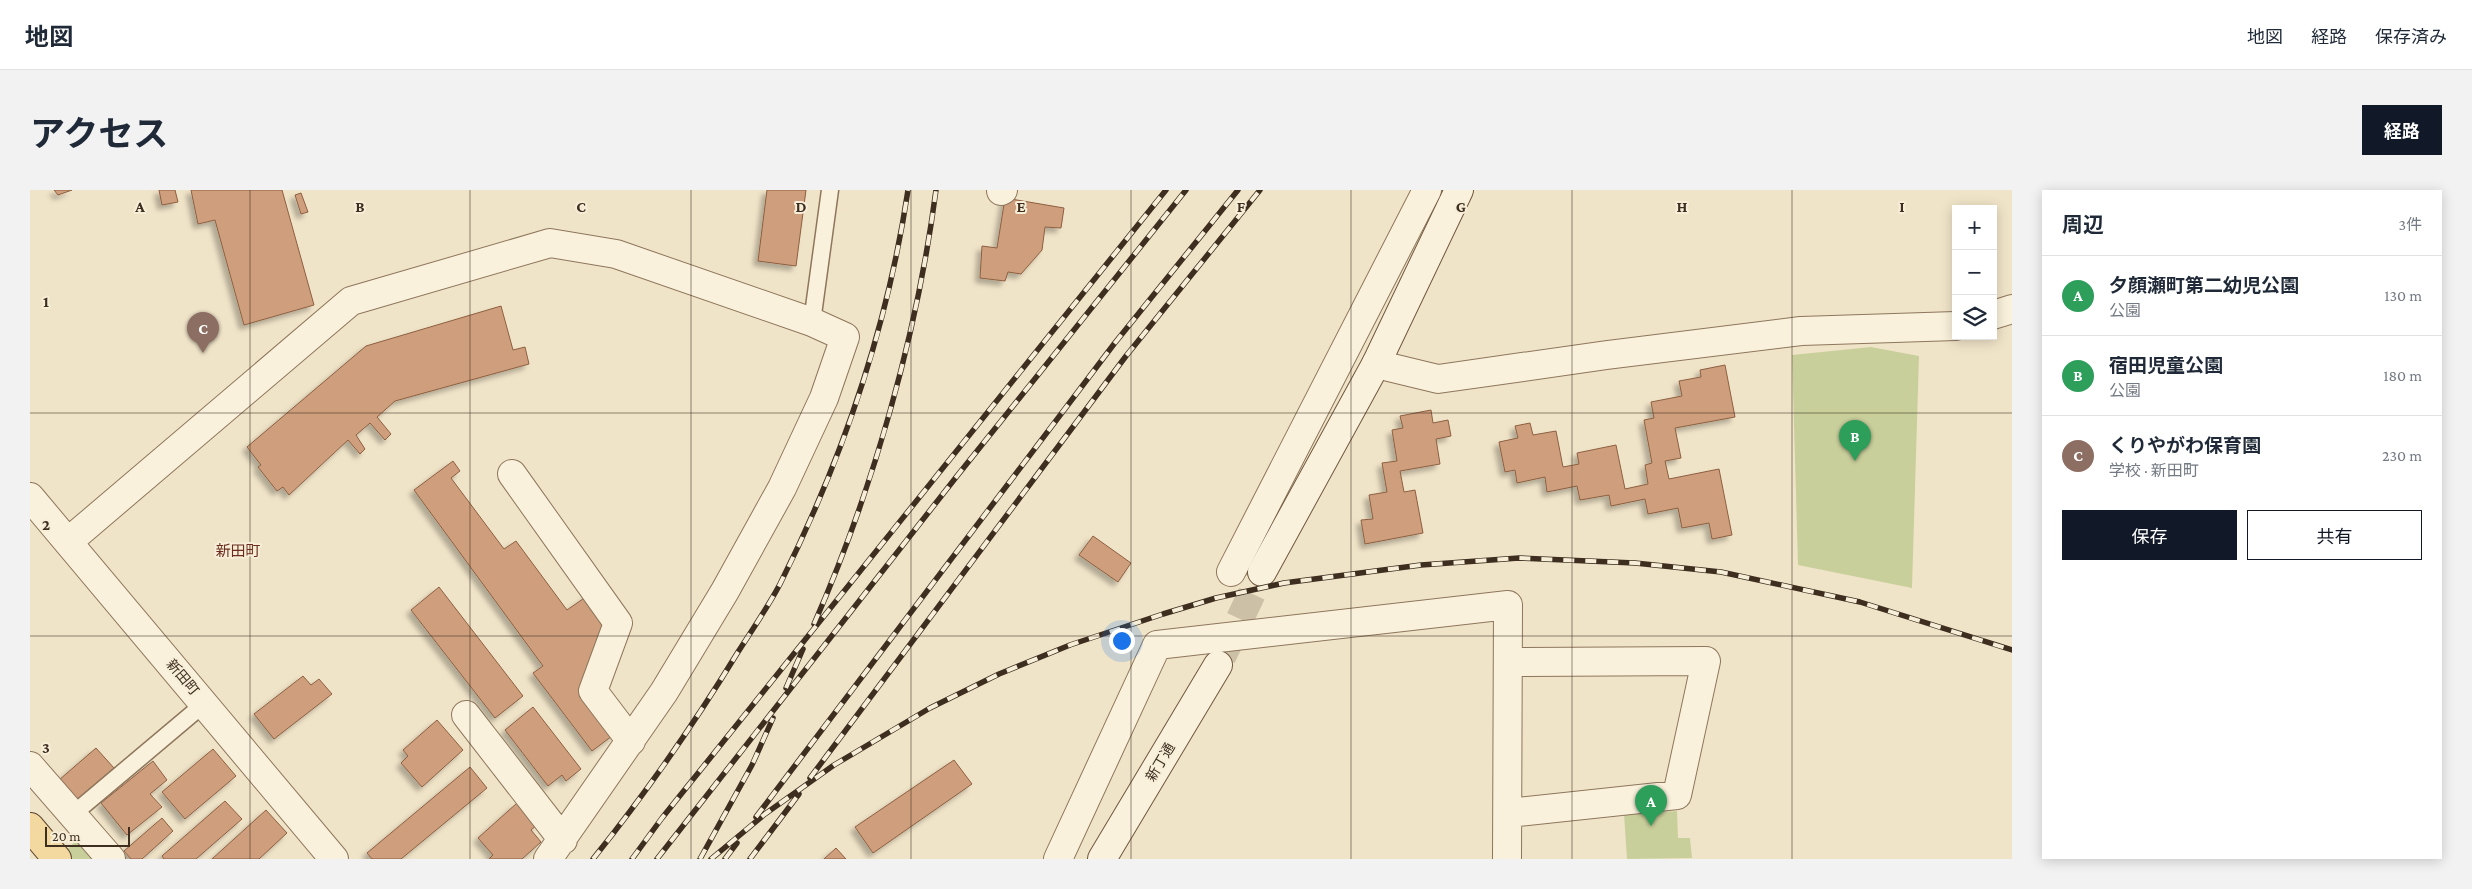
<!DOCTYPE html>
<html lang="ja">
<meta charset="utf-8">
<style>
:root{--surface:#fff;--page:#f2f2f3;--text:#1f2937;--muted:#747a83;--line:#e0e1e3;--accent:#111827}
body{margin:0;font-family:"Crimson Pro","Noto Sans JP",serif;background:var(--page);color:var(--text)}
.controls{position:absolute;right:15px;top:15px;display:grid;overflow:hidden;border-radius:0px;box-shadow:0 2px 12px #0003}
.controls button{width:45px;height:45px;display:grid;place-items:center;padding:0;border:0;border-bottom:1px solid var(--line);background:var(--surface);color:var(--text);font:25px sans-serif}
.scale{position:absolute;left:15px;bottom:12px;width:85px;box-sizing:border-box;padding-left:5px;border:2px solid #3d2e20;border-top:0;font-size:14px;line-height:18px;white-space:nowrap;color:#3d2e20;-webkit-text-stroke:4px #f7eed8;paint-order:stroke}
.you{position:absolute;left:1091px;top:450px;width:18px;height:18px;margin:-12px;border:4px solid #fff;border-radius:50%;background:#1a73e8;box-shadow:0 0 0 8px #1a73e833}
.badge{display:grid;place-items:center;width:32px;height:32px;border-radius:50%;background:var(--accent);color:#fff;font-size:16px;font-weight:700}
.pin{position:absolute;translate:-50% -41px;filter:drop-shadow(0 1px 2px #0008)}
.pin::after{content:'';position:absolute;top:26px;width:18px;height:15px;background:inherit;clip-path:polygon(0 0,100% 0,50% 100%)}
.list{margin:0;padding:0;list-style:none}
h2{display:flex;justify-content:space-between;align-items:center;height:65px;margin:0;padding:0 20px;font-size:21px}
h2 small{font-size:16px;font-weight:400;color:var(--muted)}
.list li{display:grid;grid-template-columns:32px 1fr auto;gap:15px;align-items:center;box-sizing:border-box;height:80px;padding:0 20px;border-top:1px solid var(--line)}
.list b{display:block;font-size:19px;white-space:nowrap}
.list p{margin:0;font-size:16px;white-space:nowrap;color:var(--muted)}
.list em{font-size:16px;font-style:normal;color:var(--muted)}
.actions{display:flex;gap:10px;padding:15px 20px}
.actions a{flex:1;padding:11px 0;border:1px solid var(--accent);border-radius:0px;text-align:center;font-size:18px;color:var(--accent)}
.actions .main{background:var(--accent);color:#fff}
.icon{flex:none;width:28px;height:28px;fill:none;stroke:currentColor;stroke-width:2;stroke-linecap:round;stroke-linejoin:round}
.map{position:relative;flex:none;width:1982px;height:669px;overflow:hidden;border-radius:0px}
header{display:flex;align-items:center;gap:30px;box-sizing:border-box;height:70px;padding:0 25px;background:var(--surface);border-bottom:1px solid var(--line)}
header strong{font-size:24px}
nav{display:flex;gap:28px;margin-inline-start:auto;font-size:18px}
.intro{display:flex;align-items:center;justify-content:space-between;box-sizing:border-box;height:120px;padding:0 30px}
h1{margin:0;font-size:35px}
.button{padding:12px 22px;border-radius:0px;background:var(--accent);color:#fff;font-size:18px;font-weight:700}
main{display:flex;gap:30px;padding:0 30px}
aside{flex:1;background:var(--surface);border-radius:0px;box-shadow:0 2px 12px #0003}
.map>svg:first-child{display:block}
.green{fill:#c9cf9b}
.building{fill:#cf9f7d;stroke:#8d5f41;filter:url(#shadow)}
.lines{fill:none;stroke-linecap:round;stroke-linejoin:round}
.secondary-tunnel{stroke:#ccc0a6;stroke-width:28;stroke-dasharray:28 14;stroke-linecap:butt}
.lane-casing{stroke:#8d765c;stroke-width:19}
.street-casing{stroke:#8d765c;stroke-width:30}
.secondary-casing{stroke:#6f573f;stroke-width:30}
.primary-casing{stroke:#5b4430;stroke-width:30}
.lane{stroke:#faf1dc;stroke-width:16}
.street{stroke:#faf1dc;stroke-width:28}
.secondary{stroke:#faf1dc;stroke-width:28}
.primary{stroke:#f3d9a0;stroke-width:28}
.rail-casing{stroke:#3d2e20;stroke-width:5.5}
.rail{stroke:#f7eed8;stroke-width:4;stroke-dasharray:11;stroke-linecap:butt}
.grid{fill:none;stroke:#3d2e20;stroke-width:1;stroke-opacity:0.55}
.labels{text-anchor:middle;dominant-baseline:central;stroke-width:4;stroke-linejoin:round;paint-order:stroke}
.street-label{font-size:14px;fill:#3d2e20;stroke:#f7eed8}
.neighbourhood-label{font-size:15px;fill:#6b2e1e;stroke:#f7eed8}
.grid-label{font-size:16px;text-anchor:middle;font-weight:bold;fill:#3d2e20;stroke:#f7eed8;stroke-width:4;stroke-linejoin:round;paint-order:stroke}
</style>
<header>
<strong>地図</strong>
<nav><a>地図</a><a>経路</a><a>保存済み</a></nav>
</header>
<div class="intro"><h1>アクセス</h1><a class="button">経路</a></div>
<main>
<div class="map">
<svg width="1982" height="669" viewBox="0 0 1982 669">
<defs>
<filter id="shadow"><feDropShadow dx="-4.5" dy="4.5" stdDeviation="2.5" flood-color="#0004"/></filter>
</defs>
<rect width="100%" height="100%" fill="#f0e4c8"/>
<path class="green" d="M1841,157l48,9 -7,232 -114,-23 -6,-210z
M1647,621l1,27h12l2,20 -65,1 -3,-45z
M50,647l19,22h-42z"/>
<path class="building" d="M24,0h18l-14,5z
M129,0h16l3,12 -16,3z
M161,0h91l32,115 -70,20 -29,-105 -17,4z
M737,0h39l-10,76 -38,-5z
M271,3l7,19 -7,2 -6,-19z
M975,8l59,10 -3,20 -16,-1 -3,23 -21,24 -13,-2 -3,9 -25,-3 2,-32 15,2z
M471,116l12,44 12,-3 4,17 -134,37 -18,16 14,17 -6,6 -15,-17 -14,12 9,14 -5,5 -12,-14 -59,55 -6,-8 -6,4 -19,-24 3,-2 -14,-18 119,-101z
M1695,175l10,52 -60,11 6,30 -16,3 4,18 50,-10 13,66 -20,4 -3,-16 -27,5 -4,-20 -30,6 -3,-15 -34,7 -2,-11 -29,5 -3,-14 -30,6 -2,-15 -28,6 -2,-13 -10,2 -6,-30 19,-4 -3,-12 15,-3 3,12 23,-4 7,36 16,-3 -2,-11 39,-8 9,44 23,-5 -3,-19 7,-2 -8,-43 10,-2 -3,-16 31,-6 -3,-15 22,-4 -1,-7z
M1401,220l2,13 15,-3 3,16 -15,3 4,25 -40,7 4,21 11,-2 8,43 -58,11 -4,-24 12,-1 -4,-24 18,-3 -5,-29 15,-2 -5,-31 11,-2 -3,-12z
M423,271l7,10 -9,7 53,71 12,-8 51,69 23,-16 23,30 -27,67 30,42 -24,18 -59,-78 10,-7 -129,-176z
M1063,346l38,27 -13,19 -39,-27z
M409,397l84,109 -28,22 -84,-108z
M273,486l8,9 8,-6 13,15 -58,45 -20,-25z
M503,517l48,62 -15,12 -4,-6 -14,11 -43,-56z
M407,530l26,30 -41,37 -21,-24 7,-7 -5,-6z
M66,558l18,20 -37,32 -18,-20z
M183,559l23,27 -51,43 -23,-27z
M924,570l18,24 -99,69 -18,-26z
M123,571l14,19 -17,14 12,13 -35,28 -26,-32z
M440,577l17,21 -86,71h-29l-5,-6z
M195,611l17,18 -46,40h-32l-2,-3z
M487,613l20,22 -6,5 10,12 -19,17h-33l4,-4 -15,-17z
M236,620l21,23 -28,26h-47z
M132,628l11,13 -31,28h-11l-7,-8z
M806,658l10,11h-22z"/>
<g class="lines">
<path class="secondary-tunnel" d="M1192,467l40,-85"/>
<defs>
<path id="lane" d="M782,132l18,-132
M42,625l133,-112"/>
<path id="street" d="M971,1l2,-1
M1963,125l19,-6
M1346,174l62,15 169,-24 194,-24 155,-5
M482,284l106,149 -25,68 38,50
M0,307l304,362
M39,351l282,-240 199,-58 66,11 196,68 33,15 -21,61 -42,90 -57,103 -61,101 -116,167
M1201,382l196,-382
M436,525l97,125
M0,576l81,93
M1478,623l169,-18 29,-134 -198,1
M1028,669l99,-214 351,-40 -1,254"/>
<path id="secondary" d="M1232,382l114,-208 83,-174
M1072,669l116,-194"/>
<path id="primary" d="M0,637l27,32"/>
</defs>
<use href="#lane" class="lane-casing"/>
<use href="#street" class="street-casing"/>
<use href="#secondary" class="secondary-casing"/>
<use href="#primary" class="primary-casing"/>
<use href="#lane" class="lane"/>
<use href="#street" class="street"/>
<use href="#secondary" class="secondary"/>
<use href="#primary" class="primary"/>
<defs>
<path id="rail" d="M784,434c59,-134 103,-289 122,-434
M756,498l17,-39
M780,588l316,-422 134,-166
M726,627l358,-473 124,-154
M563,669c53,-66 101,-135 145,-207 14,-22 30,-45 42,-68 63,-126 107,-254 128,-394
M602,669l30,-41 504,-628
M627,669l300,-383 229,-286
M670,669l52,-94 21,-47
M681,669l54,-45 69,-49 96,-57 69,-34 71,-29 93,-31 53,-16 68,-15 137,-18 98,-7 116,5 86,9 139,30 152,48
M695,669l12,-16
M720,669l49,-65"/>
</defs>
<use href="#rail" class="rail-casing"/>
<use href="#rail" class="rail"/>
</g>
<path class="grid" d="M220,0v669M440,0v669M661,0v669M881,0v669M1101,0v669M1321,0v669M1542,0v669M1762,0v669M0,223h1982M0,446h1982"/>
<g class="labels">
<g class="street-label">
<text transform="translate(153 487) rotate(50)">新田町</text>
<text transform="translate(1130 572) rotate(-59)">新丁通</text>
</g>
<g class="neighbourhood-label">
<text x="208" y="361">新田町</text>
</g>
</g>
<g class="grid-label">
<text x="110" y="22">A</text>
<text x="330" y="22">B</text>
<text x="551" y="22">C</text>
<text x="771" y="22">D</text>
<text x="991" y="22">E</text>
<text x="1211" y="22">F</text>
<text x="1431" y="22">G</text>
<text x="1652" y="22">H</text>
<text x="1872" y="22">I</text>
<text x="16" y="117">1</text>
<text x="16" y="340">2</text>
<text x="16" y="563">3</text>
</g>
</svg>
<div class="controls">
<button>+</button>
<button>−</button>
<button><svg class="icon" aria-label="layers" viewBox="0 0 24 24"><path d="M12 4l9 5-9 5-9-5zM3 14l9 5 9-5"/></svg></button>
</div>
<div class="scale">20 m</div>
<div class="you"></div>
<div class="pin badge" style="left:1621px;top:636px;background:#2e9e5b">A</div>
<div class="pin badge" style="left:1825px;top:271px;background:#2e9e5b">B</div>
<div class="pin badge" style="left:173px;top:163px;background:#8d6e63">C</div>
</div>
<aside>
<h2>周辺<small>3件</small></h2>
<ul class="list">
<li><span class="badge" style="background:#2e9e5b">A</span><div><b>夕顔瀬町第二幼児公園</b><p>公園</p></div><em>130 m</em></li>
<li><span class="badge" style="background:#2e9e5b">B</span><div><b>宿田児童公園</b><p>公園</p></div><em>180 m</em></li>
<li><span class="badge" style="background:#8d6e63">C</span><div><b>くりやがわ保育園</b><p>学校 · 新田町</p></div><em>230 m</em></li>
</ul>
<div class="actions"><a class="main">保存</a><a>共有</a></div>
</aside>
</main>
